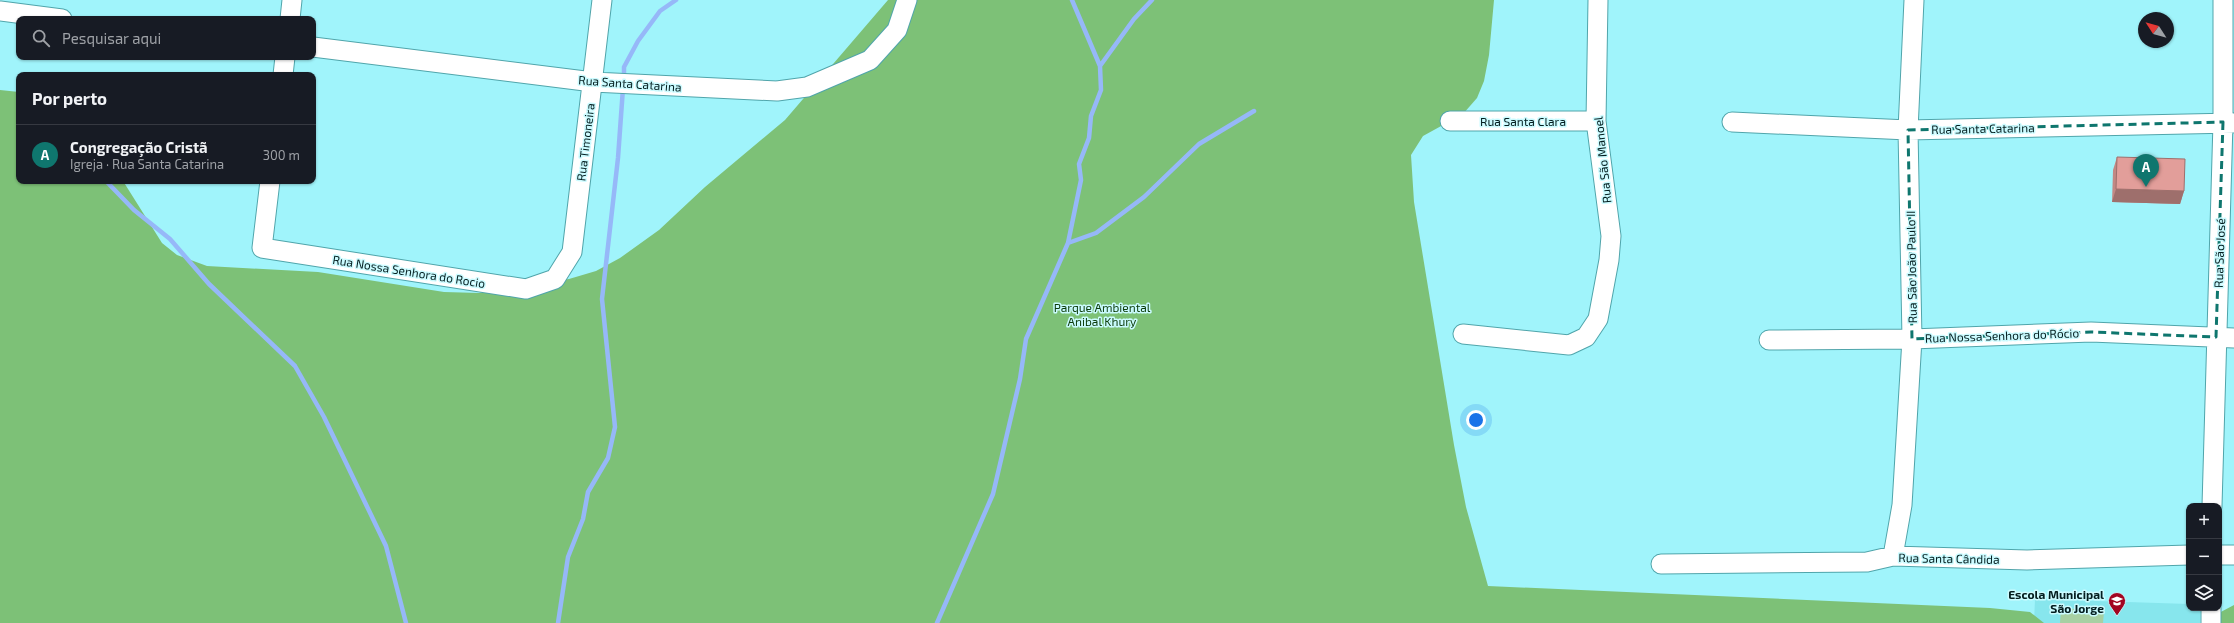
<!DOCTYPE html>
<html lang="pt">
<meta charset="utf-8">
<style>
:root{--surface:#171b24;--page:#242831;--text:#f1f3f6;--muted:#9ea1a6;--line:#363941;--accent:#0f766e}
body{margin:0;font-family:"Exo 2",sans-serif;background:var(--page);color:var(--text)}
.controls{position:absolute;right:12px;bottom:12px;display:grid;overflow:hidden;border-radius:8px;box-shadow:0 1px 3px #0004}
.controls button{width:36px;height:36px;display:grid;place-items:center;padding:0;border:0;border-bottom:1px solid var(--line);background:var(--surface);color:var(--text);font:20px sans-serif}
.compass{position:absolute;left:2138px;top:12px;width:36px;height:36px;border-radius:50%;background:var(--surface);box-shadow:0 1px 3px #0004;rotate:306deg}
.you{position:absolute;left:1476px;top:420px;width:14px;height:14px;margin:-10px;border:3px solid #fff;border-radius:50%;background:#1a73e8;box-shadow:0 0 0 6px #1a73e833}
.badge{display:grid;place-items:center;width:26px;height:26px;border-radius:50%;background:var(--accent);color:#fff;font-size:13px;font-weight:700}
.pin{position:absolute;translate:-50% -33px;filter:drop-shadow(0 1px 2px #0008)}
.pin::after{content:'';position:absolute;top:21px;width:14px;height:12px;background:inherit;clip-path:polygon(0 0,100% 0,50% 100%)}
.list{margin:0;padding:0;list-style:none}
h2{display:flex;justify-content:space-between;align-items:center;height:52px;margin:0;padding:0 16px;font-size:17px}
h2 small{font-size:13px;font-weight:400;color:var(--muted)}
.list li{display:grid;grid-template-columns:26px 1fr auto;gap:12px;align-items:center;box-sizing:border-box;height:60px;padding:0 16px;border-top:1px solid var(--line)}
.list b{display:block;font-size:15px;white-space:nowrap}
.list p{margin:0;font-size:13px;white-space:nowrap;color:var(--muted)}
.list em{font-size:13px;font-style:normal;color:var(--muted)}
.icon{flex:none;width:22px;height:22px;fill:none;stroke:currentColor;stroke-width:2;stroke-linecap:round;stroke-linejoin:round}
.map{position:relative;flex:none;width:2234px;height:623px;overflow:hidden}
.search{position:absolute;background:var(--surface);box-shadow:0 1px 3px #0004;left:16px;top:16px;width:300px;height:44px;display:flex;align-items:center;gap:10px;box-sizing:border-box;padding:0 14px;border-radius:8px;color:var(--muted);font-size:15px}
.panel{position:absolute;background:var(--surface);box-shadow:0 1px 3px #0004;left:16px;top:72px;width:300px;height:112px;border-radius:8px}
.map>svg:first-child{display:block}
.built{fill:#87e6ed}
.green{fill:#a7d0a3}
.forest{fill:#7dc177}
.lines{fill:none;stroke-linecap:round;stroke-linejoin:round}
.stream{stroke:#96b8f8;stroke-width:4.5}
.minor-casing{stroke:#50a5ab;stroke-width:21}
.minor{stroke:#fff;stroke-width:19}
.wall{fill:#c28884}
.shaded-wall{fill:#9e6f6c}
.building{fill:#e29e9a;stroke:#9e6f6c}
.marked{fill:none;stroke:#0f766e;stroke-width:3;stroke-dasharray:8 5;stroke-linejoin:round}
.labels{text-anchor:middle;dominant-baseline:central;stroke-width:3;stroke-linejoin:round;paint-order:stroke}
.street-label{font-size:12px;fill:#031d1f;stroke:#cbfbff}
.park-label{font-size:12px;fill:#0c3c0a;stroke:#cbfbff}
.poi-label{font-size:12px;font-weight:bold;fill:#031d1f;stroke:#cbfbff;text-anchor:end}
</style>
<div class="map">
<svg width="2234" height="623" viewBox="0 0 2234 623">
<rect width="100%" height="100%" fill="#a0f4fb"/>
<path class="built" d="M2035,599l154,5v4h11v15h-166z"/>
<path class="green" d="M2061,608l43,3 -1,12h-43z"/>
<path class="forest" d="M888,0h606l-5,55 -5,26 -7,17 -14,16 -40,22 -12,19 3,47 40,243 12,62 22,79 502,22 40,4 14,11h-2044v-533l19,2v89h104l39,62 15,12 30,11 111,6 126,20 35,1 90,-14 27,-8 24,-13 39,-28 46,-43 80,-67z
M2234,605v18h-21l4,-9z"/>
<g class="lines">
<path class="stream" d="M1100,66l34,-47 18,-19
M624,79v-12l14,-26 22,-30 16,-11
M106,181l28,29 36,29 39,45 86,82 29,51 62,129 20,77
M1068,243l28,-10 48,-36 55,-53 55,-33
M558,623l10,-66 15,-38 5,-27 20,-34 7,-31 -13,-128 16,-141 5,-70
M937,623l56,-129 27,-115 6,-40 42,-96 13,-63 -2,-16 10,-26 2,-22 10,-26 -1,-24 -28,-66"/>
<defs>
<path id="minor" d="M0,11l62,8
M290,19l2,-19
M313,47l280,35 184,9 30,-4 63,-27 27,-30 10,-30
M283,75l2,-18
M1450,121h146
M1732,122l176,8 326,-7
M270,181l-8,67 264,41 29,-10 17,-27 30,-252
M1463,334l106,11 17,-8 12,-18 11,-59 2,-24 -15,-115 2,-121
M1769,340l143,-1 179,-7 143,6
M2212,506l11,-384v-122
M2219,555h15
M1893,556l9,-51 10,-166 -4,-209 6,-130
M1661,564l206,-2 26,-6 134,4 162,-5
M2211,608v15"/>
</defs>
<use href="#minor" class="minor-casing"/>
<use href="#minor" class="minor"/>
</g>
<path class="wall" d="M2117,157l67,34 -4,13 -68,-2 1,-32z"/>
<path class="shaded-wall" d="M2116,189l68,2 -4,13 -68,-2z"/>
<path class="building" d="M2117,157l68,2 -1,32 -68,-2z"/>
<path class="marked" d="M2223,122l-7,215 -125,-5 -179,7 -4,-209z"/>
<defs>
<symbol id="school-pin" viewBox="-11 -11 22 30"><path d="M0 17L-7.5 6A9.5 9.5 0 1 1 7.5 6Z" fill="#a20421" stroke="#cbfbff"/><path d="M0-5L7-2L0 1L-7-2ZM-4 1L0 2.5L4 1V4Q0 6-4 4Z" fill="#fff"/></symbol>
</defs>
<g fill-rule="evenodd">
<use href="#school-pin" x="2107" y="591" width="20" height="27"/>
</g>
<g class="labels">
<g class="street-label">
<text transform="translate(630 83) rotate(4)">Rua Santa Catarina</text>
<text x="1523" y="121">Rua Santa Clara</text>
<text transform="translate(1983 128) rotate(-1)">Rua Santa Catarina</text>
<text transform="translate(585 142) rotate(-83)">Rua Timoneira</text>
<text transform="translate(1602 160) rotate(-96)">Rua São Manoel</text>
<text transform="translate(2219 253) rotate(-88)">Rua São José</text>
<text transform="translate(1911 267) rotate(-91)">Rua São João Paulo II</text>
<text transform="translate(409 271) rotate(9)">Rua Nossa Senhora do Rocio</text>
<text transform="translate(2002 335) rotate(-2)">Rua Nossa Senhora do Rócio</text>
<text transform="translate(1949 558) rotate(1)">Rua Santa Cândida</text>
</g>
<g class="park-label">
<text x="1102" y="307">Parque Ambiental<tspan x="1102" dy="14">Anibal Khury</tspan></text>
</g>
<g class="poi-label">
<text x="2104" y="594">Escola Municipal<tspan x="2104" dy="14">São Jorge</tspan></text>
</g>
</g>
</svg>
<div class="controls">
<button>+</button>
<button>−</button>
<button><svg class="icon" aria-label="layers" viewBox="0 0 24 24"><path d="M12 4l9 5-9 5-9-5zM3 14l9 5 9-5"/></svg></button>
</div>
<svg class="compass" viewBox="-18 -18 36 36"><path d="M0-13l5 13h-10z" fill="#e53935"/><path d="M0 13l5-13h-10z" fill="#9ea1a6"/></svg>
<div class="you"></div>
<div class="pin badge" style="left:2146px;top:187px">A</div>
<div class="search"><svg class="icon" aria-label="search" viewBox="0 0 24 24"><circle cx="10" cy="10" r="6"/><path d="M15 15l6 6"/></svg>Pesquisar aqui</div>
<section class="panel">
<h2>Por perto<small></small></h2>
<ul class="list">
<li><span class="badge">A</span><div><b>Congregação Cristã</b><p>Igreja · Rua Santa Catarina</p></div><em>300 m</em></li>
</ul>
</section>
</div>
